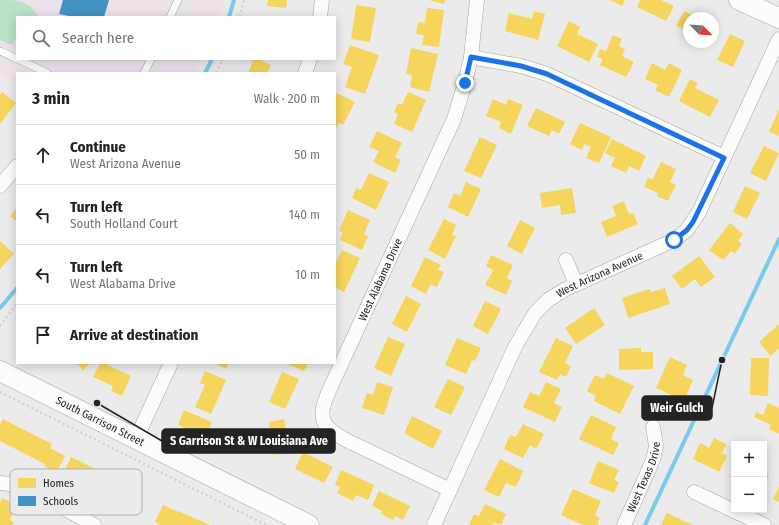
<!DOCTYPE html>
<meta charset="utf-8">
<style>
:root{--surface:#fff;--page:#f2f2f2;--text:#222;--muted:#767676;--line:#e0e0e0}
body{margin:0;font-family:"Fira Sans Condensed",sans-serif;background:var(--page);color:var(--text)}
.controls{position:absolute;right:12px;bottom:12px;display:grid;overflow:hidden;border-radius:0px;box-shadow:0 2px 10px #0003}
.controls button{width:36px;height:36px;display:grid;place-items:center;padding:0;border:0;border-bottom:1px solid var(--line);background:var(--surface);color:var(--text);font:20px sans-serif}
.compass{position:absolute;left:683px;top:12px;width:36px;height:36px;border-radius:50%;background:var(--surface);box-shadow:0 2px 10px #0003;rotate:115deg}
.stop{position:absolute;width:12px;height:12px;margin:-9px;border:3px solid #1a73e8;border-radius:50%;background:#fff}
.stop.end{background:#1a73e8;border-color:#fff;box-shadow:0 1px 4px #0008}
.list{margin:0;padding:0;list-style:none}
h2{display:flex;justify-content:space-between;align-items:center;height:52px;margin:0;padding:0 16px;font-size:17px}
h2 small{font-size:13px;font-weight:400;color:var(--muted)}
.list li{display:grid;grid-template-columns:26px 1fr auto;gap:12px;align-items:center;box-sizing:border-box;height:60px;padding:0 16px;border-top:1px solid var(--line)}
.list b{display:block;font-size:15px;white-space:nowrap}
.list p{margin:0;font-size:13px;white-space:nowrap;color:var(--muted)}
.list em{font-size:13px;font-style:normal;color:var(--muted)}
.icon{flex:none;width:22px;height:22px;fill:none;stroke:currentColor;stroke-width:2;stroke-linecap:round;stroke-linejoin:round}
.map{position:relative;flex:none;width:779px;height:525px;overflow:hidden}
.search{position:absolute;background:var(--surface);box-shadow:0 2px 10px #0003;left:16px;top:16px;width:320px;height:44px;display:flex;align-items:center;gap:10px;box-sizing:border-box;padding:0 14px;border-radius:0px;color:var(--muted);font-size:15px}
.panel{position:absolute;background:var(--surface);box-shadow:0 2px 10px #0003;left:16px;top:72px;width:320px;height:292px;border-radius:0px}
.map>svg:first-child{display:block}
.education{fill:#ece2ec}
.green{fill:#b8e3c7}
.homes{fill:#f6d55c}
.schools{fill:#4393c3}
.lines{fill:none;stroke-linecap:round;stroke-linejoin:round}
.stream{stroke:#79caeb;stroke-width:4}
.lane-casing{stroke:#a4a4a4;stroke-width:8}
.street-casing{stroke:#a4a4a4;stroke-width:15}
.secondary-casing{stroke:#a4a4a4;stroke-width:21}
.path{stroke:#d2d1d2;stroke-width:2.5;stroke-dasharray:2 3;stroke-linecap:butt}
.lane{stroke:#fcfcfc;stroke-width:7}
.street{stroke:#fcfcfc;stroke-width:14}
.secondary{stroke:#fcfcfc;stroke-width:20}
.route{stroke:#1a73e8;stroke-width:5}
.labels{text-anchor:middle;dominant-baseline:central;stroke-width:4;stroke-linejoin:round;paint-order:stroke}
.street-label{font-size:11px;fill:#232324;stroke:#ebeaed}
.key{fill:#ebeaed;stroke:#afaeb1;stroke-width:1}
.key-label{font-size:11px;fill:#232324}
.leader{fill:none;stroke:#232324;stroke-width:1.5}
.callout-dot{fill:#232324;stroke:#ebeaed;stroke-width:1.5}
.callout{fill:#232324;stroke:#232324;stroke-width:1.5}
.callout-label{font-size:12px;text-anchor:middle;font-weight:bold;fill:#fff}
</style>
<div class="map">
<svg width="779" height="525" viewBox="0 0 779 525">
<rect width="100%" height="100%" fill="#ebebec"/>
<path class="education" d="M0,0h225l-7,17h-201v42h184l-6,14h-178v11l-17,-8z"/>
<path class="green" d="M0,0c17,0 29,0 38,16v1h-21v19l-5,9 -12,-5z"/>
<path class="homes" d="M268,0h19l-1,8 -19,-2z
M429,0h16l-1,4z
M610,0h15l-3,6z
M640,0h21l13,6 -8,15 -29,-14z
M356,5l20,3 -6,34 -19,-3z
M427,8l17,2 -5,37 -17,-2 2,-10 -8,-1 2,-12 7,1z
M534,11l11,3 -7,26 -33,-9 4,-18 23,6z
M684,11l14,7h-9v14l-13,-6z
M569,21l11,6 -3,7 21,10 -9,18 -32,-16z
M730,34l15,7 -12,26 -16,-7z
M613,35l9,4 -3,7 6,3 -3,7 12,6 -8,15 -26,-12 3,-6 -6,-2 3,-8 6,2z
M350,45l29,10 -14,39 -20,-7 7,-20 -9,-3z
M411,48l27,6 -9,38 -19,-5 2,-12 -6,-1z
M254,59h4l13,6 -4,8h-19z
M652,63l13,7 4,-7 13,7 -13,27 -14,-7 3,-5 -13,-6z
M690,79l8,4 -3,5 24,12 -9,17 -31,-16z
M2,92l14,11 -16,21v-29z
M335,92l20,10 -12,23 -4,-2 -4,7z
M408,92l18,8 -14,32 -18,-8 4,-10 -4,-2 4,-9 4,2z
M493,99l13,6 2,-6 15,6 -12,29 -12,-6 2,-6 -15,-6z
M536,108l29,14 -6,12 -7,-4 -3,6 -22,-10z
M779,109v27l-10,-4z
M580,123l31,14 -12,26 -13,-5 5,-11 -7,-3 -2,6 -12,-6z
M377,131l25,12 -7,14 6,3 -6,13 -22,-11 6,-11 -10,-4z
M480,137l17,8 -16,33 -17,-7z
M612,139l34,17 -7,15 -10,-5 -3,7 -15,-7 4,-8 -10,-5z
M764,146l15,7 -13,28 -16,-8z
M661,162l15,7 -6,13 6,3 -8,16 -11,-5 1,-3 -14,-6 4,-10 4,3z
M369,173l20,9 -13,28 -24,-12 4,-10 5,2z
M466,182l15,7 -13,28 -20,-10 6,-14 6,3z
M745,186l15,7 -13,26 -14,-7z
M572,188l4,25 -15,2 -1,-10 -18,3 -2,-15z
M624,201l5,13 4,-1 5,11 -31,13 -6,-15 15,-6 -4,-10z
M17,207v15l-7,-6z
M348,210l22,10 -6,14 4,2 -6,14 -22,-10 3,-8 -4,-1z
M444,219l12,6 -4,10 4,1 -11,23 -17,-9z
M520,220l15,8 -13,26 -15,-8z
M730,223l13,11 -5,7 4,3 -7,10 -4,-3 -8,9 -14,-10z
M0,241l14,13 -14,15z
M342,250l18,8 -16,34 -9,-5v-23z
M491,255l22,10 -6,13 5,3 -6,14 -21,-10 8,-15 -7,-4z
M699,256l16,21 -14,10 -6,-8 -13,10 -10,-13z
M425,257l16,8 -3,5 6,2 -7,15 -6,-3 -5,10 -15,-8z
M665,288l5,16 -42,14 -6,-20 27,-9 2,3z
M406,296l15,8 -14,28 -15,-8z
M485,301l16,8 -13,25 -15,-8z
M594,308l11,17 -29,19 -11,-16z
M779,324v24l-8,8 -12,-14z
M388,337l17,7 -14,32 -17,-8z
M457,338l24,10 -6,13 -3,-1 -6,14 -21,-9z
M556,338l17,8 -8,17 6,3 -5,11 -6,-3 -3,6 -18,-8z
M641,348v4h12v17l-34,1v-21z
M670,357l17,8 -4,10 10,5 -9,21 -28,-13z
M751,358h18l-1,38 -18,-1z
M77,363h14l-8,7z
M100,363h4l27,13 -9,20 -11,-5 2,-5 -20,-9z
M214,363h15l-3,6z
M286,363h22l-4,8z
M205,371l21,9 -15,34 -16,-7 10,-22 -5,-2z
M282,372l17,7 -14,30 -16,-7z
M607,373l27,13 -14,28 -26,-13 2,-5 -9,-5 8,-16 9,4z
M448,379l17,8 -14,28 -17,-8z
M377,382l16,5 -9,28 -22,-7 5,-15 6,2z
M546,382l15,7 -7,14 8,4 -7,15 -32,-15 7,-15 9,4z
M768,403l11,5v26l-10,-5 2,-4 -17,-8 2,-5 7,3z
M184,410l28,12 -6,15 -28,-12z
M591,415l25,12 -5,12 8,4 -6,12 -34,-16z
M412,416l30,15 -9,18 -29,-16z
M3,419l49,25 -2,4 15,8 -9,17 -12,-7 1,-2 -45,-23v-16z
M284,419l5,34 -16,2 -4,-33z
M523,424l21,10 -8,15 -6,-4 -7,13 -19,-9 6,-14 6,2z
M714,438l12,6 -4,9 5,3 -8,16 -26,-13 7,-16 9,5z
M303,452l30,15 -9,16 -29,-14z
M71,457l41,20 -8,16 -15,-7 -1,3 -26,-12z
M500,459l23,12 -7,16 -10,-4 -7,14 -15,-7z
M598,461l21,9 -5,10 5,2 -5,11 -25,-10z
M341,470l33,15 -6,15 -12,-5 -3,6 -16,-8 3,-6 -5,-2z
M764,472l5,2 -5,13z
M118,479l25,12 -10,20 -25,-12z
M779,486v16l-6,-3z
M573,489l28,12 -6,14 5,3 -3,7h-14l-22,-10z
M379,491l31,15 -7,14 -8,-4 -2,4 -12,-6 1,-3 -10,-5z
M2,498l15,7 -7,15 4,2 -2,3h-12v-22z
M485,504l21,10 -5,11 -7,-2 -1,2h-24l5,-11 5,2z
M163,505l15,7v-1l32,14h-50l-5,-3z
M667,513l26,12h-32z"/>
<path class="schools" d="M63,0h46l-5,17h-30l-15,-3z"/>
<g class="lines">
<path class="stream" d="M229,17l5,-17
M205,73l7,-14
M0,308l17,-20
M645,525l134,-286"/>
<defs>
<path id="lane" d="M170,17l8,-17
M0,51l17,8
M18,59l29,14
M144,73l7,-14"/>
<g id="street">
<path d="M320,17l2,-17"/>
<path d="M471,57l50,9 26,8 177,83"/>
<path d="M305,73l5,-14"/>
<path d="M0,186l17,-20"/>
<path d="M566,260l10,24"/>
<path d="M136,439l35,-76"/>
<path d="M0,483c21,-1 74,31 94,42"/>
<path id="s1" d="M450,490l-104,-50c-7,-4 -16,-9 -21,-16 -7,-12 2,-28 7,-40l122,-265 11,-36 6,-26 6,-57"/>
<path d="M694,492l70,33"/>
<path id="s2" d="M434,525l81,-178 20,-34 13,-13 18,-11 108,-49 13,-10 12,-18 80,-173"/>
<path id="s3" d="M624,525l29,-65 3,-14 -3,-19"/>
</g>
<g id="secondary">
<path d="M739,0l40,18"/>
<path id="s4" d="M0,371l309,154"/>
</g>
</defs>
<use href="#lane" class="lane-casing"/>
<use href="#street" class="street-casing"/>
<use href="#secondary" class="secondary-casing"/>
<path class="path" d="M240,17l4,-17
M216,73l7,-14
M0,326l17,-22
M0,392l266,133"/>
<use href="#lane" class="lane"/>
<use href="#street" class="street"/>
<use href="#secondary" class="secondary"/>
</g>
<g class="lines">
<path class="route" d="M465,83l6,-26 50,9 26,8 177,84 -31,64 -6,8 -13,10"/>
</g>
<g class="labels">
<g class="street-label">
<text stroke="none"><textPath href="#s2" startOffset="311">West Arizona Avenue</textPath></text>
<text stroke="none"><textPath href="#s1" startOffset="299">West Alabama Drive</textPath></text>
<text stroke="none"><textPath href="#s4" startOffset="112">South Garrison Street</textPath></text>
<text stroke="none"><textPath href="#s3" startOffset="52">West Texas Drive</textPath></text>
</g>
</g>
<rect x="10" y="469" width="132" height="46" rx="6" class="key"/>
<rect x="18" y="478" width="18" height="10" fill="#f6d55c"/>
<rect x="18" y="496" width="18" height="10" fill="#4393c3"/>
<g class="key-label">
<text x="43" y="487">Homes</text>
<text x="43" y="505">Schools</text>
</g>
<path class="leader" d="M722 360L712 408M97 403L162 441"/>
<g class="callout-dot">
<circle cx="722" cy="360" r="4"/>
<circle cx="97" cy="403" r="4"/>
</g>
<g class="callout">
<rect x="642" y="396" width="70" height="24" rx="4"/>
<rect x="162" y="429" width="173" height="24" rx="4"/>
</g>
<g class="callout-label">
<text x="677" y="412">Weir Gulch</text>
<text x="249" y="445">S Garrison St &amp; W Louisiana Ave</text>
</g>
</svg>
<div class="controls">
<button>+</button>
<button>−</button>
</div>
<svg class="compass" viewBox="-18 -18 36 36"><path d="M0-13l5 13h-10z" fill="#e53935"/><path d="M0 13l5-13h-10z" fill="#767676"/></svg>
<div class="stop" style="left:674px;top:240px"></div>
<div class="stop end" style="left:465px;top:83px"></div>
<div class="search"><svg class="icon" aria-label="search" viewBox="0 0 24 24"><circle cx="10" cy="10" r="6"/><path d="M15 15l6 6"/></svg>Search here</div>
<section class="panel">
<h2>3 min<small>Walk · 200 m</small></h2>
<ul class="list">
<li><svg class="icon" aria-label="ahead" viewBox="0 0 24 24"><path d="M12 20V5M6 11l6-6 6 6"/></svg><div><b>Continue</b><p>West Arizona Avenue</p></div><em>50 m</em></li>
<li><svg class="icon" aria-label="left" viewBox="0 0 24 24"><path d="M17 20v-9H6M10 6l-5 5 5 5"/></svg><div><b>Turn left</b><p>South Holland Court</p></div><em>140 m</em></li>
<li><svg class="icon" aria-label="left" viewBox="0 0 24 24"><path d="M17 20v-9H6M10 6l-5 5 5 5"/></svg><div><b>Turn left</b><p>West Alabama Drive</p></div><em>10 m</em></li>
<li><svg class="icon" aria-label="arrive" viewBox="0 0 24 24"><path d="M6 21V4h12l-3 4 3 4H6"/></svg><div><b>Arrive at destination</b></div></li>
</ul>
</section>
</div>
